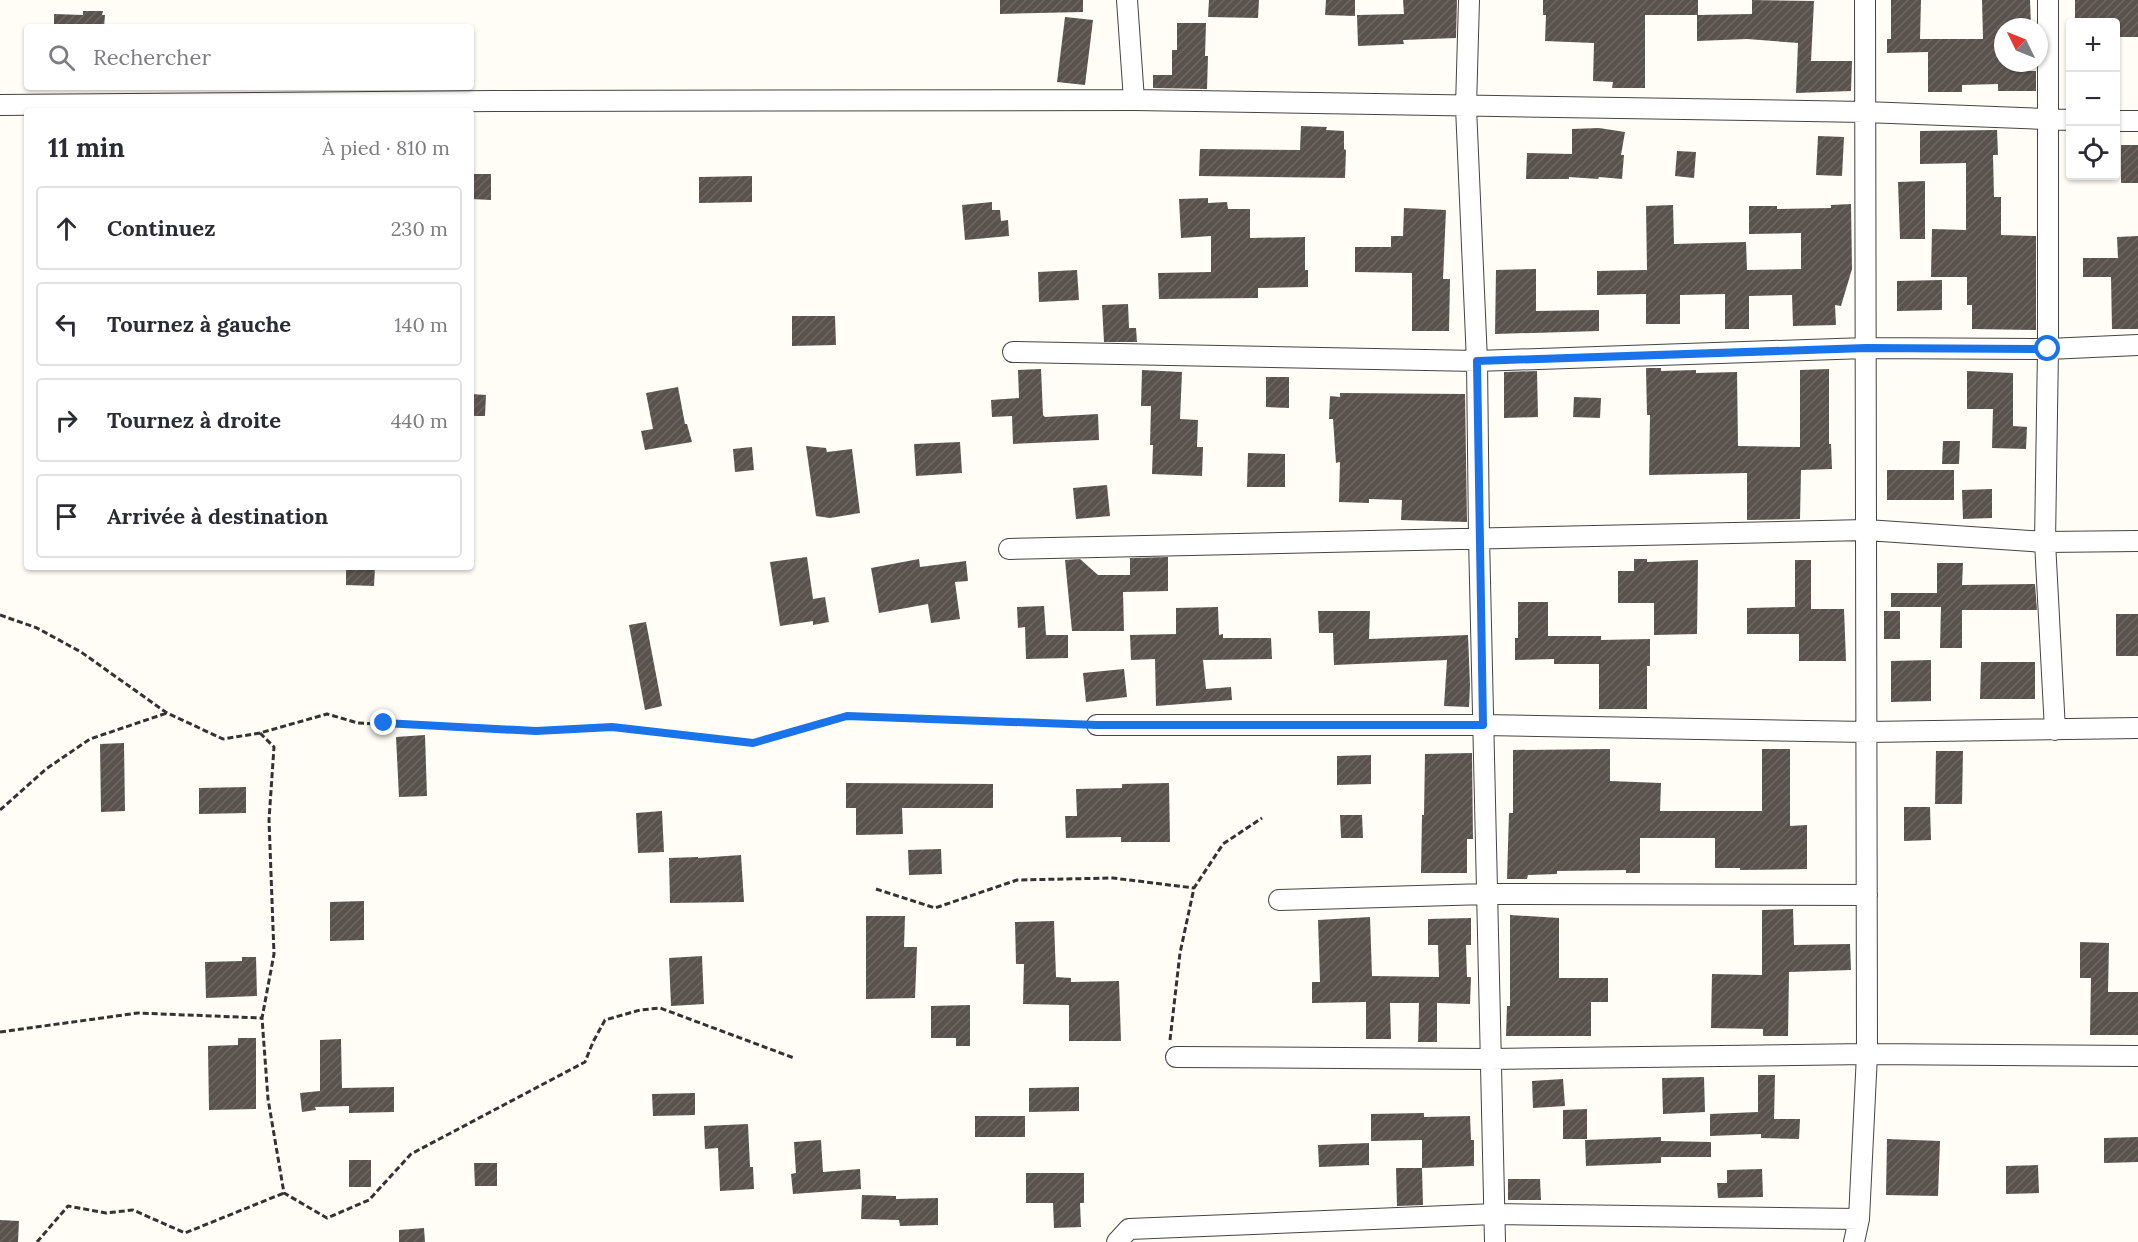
<!DOCTYPE html>
<html lang="fr">
<meta charset="utf-8">
<style>
:root{--surface:#fff;--page:#f7f7f7;--text:#2b2b33;--muted:#7c7c81;--line:#e1e1e2}
body{margin:0;font-family:Lora,serif;background:var(--page);color:var(--text)}
.controls{position:absolute;right:18px;top:18px;display:grid;overflow:hidden;border-radius:6px;box-shadow:0 2px 4px #0004}
.controls button{width:54px;height:54px;display:grid;place-items:center;padding:0;border:0;border-bottom:2px solid var(--line);background:var(--surface);color:var(--text);font:30px sans-serif}
.compass{position:absolute;left:1994px;top:18px;width:54px;height:54px;border-radius:50%;background:var(--surface);box-shadow:0 2px 4px #0004;rotate:313deg}
.stop{position:absolute;width:18px;height:18px;margin:-14px;border:4px solid #1a73e8;border-radius:50%;background:#fff}
.stop.end{background:#1a73e8;border-color:#fff;box-shadow:0 2px 6px #0008}
.list{margin:0;padding:0;list-style:none}
h2{display:flex;justify-content:space-between;align-items:center;height:78px;margin:0;padding:0 24px;font-size:26px}
h2 small{font-size:20px;font-weight:400;color:var(--muted)}
.list li{display:grid;grid-template-columns:39px 1fr auto;gap:18px;align-items:center;box-sizing:border-box;height:84px;margin:0 12px 12px;padding:0 12px;border:2px solid var(--line);border-radius:6px}
.list b{display:block;font-size:22px;white-space:nowrap}
.list em{font-size:20px;font-style:normal;color:var(--muted)}
.icon{flex:none;width:33px;height:33px;fill:none;stroke:currentColor;stroke-width:2;stroke-linecap:round;stroke-linejoin:round}
.map{position:relative;flex:none;width:2138px;height:1242px;overflow:hidden}
.search{position:absolute;background:var(--surface);box-shadow:0 2px 4px #0004;left:24px;top:24px;width:450px;height:66px;display:flex;align-items:center;gap:15px;box-sizing:border-box;padding:0 21px;border-radius:6px;color:var(--muted);font-size:22px}
.panel{position:absolute;background:var(--surface);box-shadow:0 2px 4px #0004;left:24px;top:108px;width:450px;height:462px;border-radius:6px}
.map>svg:first-child{display:block}
.building{fill:url(#building-hatch)}
.lines{fill:none;stroke-linecap:round;stroke-linejoin:round}
.minor-casing{stroke:#444;stroke-width:22}
.path{stroke:#333;stroke-width:3;stroke-dasharray:6 3;stroke-linecap:butt}
.minor{stroke:#fff;stroke-width:20}
.route{stroke:#1a73e8;stroke-width:8}
</style>
<div class="map">
<svg width="2138" height="1242" viewBox="0 0 2138 1242">
<defs>
<pattern id="building-hatch" width="6" height="6" patternUnits="userSpaceOnUse" patternTransform="scale(1.5)"><rect width="6" height="6" fill="#5a524d"/><path d="M-1 1l2-2M0 6l6-6M5 7l2-2" fill="none" stroke="#6d6662"/></pattern>
</defs>
<rect width="100%" height="100%" fill="#fffdf5"/>
<path class="building" d="M1000,0h83v12l-83,2z
M1209,0h50l-1,18 -50,-1z
M1326,0h29v16l-30,-1z
M1403,0h54l-1,38 -53,2 1,4 -46,2 -1,-31 47,-1z
M1543,0h155v15h-53v73h-33l1,-6 -20,-1 1,-38 -49,-2 1,-26h-3z
M1752,0l62,1 -3,60h41l-1,30 -55,2 2,-50 -51,-4 -50,2v-26l55,-1z
M1891,0h30l-1,39h63l-1,-39h48l1,27h-28v36h24v8h9v20h-38v-7l-36,1v7h-34v-40l-41,1v-14h4z
M2075,0h63v37h-23v-15h-40z
M83,11h20l-1,4h3l-1,12h-50v-13l29,1z
M1065,17l28,3 -8,65 -28,-3z
M1177,23h29l-1,33h3l-1,33 -54,-1v-13h19v-25h5z
M1301,126l26,1 -1,3 18,1v18l2,1 -1,28 -146,-2 1,-27 100,1z
M1599,128l26,4 -4,23h3l-2,24 -23,-2 -1,2 -29,-2v2h-43l1,-26 45,1v-25z
M1997,130l1,25h-5l1,42h7v38l35,1v94l-64,-1v-24h-5v-28h-36l1,-48 34,1v-67l-46,1v-33z
M1818,136l26,1 -2,39 -26,-1z
M2121,145h17v38h-17z
M1677,151l19,1 -2,26 -19,-2z
M471,174h20v26l-20,-1z
M752,176v26l-53,1v-26z
M1925,181v58h-25l-2,-57z
M1208,198v5l19,-1 1,7h22v29l55,-1v33h3v17l-50,1v10l-99,1 -1,-26 53,-1v-36l-30,2 -2,-39z
M992,202v8h8l1,11 7,-1 1,16 -44,4 -3,-35z
M1851,204l1,65 -11,37 -6,-1 1,20 -43,1 -1,-31 -43,1v33h-24v-35l-45,1v29h-34v-30l-49,1v-24l50,-1 -1,-64 27,-1 1,39 72,-2 1,28 54,-1v-36l-52,1v-28h28v3l54,-1v-3z
M1404,208l42,2 -3,69h7l-1,52h-37v-58l-57,-1v-25h36v-11h12z
M2138,236v93h-26l-1,-52h-28v-19h35l-1,-21z
M1536,269v42l63,-1v21l-104,3 1,-64z
M1077,270l2,30 -40,2 -1,-30z
M1942,280v30l-45,1v-30z
M1128,304l1,24h7l1,14h-33l-2,-37z
M792,316h43l1,29 -44,1z
M1646,368h15v3l35,-1v3l41,-1 1,74 62,1v-77l29,-1v75h2l1,25 -31,1 -1,49 -53,1v-47l-98,2 1,-60h-3z
M1041,369l2,46 2,2 53,-3 1,26 -86,4 -1,-28 -20,1 -1,-17 28,-2 -1,-28z
M1142,370l40,2 -2,47 18,1 -1,27h6l-1,29 -50,-2 1,-29h-3l1,-39h-10z
M1537,371l1,46 -34,1v-46z
M1967,371l46,2v53l14,1 -1,22 -34,-1 1,-39h-26z
M1266,377h23v31l-23,-1z
M678,387l7,37h2l5,18 -47,8 -4,-19 12,-2 -7,-36z
M1340,393l125,1 2,128 -66,-2 1,-20 -33,-1v4l-30,-1 1,-40 -4,1 -3,-44h-4l1,-23 10,1z
M471,394l15,1 -1,21h-14z
M1574,397l27,1 -1,20 -27,-1z
M1943,441h17l-1,23h-17z
M960,442l2,31 -46,3 -2,-32z
M806,446l20,2 1,4 25,-3 8,64 -30,5 -14,-2z
M752,447l2,23 -19,2 -2,-23z
M1248,453l37,1v33h-38z
M1887,470h67v30h-67z
M1107,485l3,31 -34,3 -3,-31z
M1992,489v29l-29,1 -1,-29z
M807,557l6,42 12,-2 4,25 -16,3v-4l-33,5 -10,-64z
M1168,557v34l-45,1 1,39h-52l-7,-71 15,-1 18,16h32v-17z
M919,559l1,8 46,-6 2,20 -13,1 5,37 -29,4 -3,-19 -49,9 -8,-45z
M1634,559h13v3l51,-2 -1,74 -43,1v-32h-36v-32h16z
M1795,560h16v49h33l2,52h-47v-27h-52v-26l48,-1z
M1937,563h26l-1,22 73,-1 2,26h-75v38h-22l1,-41h-50v-14h46z
M346,567h29l-1,19 -28,-1z
M1518,602h30v34h53v4l49,-1v27h-3v43h-48v-45h-45v-5l-39,1v-22h3z
M1044,606l2,29h22v23l-42,1 -1,-32 -7,1 -1,-21z
M1218,607l1,28 4,-1v4h48l1,21 -69,1 3,29 25,-2 1,13 -76,6 -1,-47 -24,1 -1,-25 46,-1v-26z
M1318,611h52l-1,28 99,-4 2,50 -1,22 -25,-1 3,-46 -113,5 -1,-32h-14z
M1884,611h16v28h-16z
M2116,614h22v42h-22z
M646,622l16,84 -17,4 -16,-85z
M1931,660v41l-40,1v-41z
M1981,662h54v37h-55z
M1124,669l3,28 -41,5 -3,-29z
M425,735l2,61 -28,1 -3,-60z
M124,743l1,68 -24,1 -1,-68z
M1610,749v32l51,2 -1,28h102v-62h28v77l17,-1v44l-67,1v-2h-25v-30h-75v35h-14v-3l-69,1v3l-29,1 -1,4h-20l2,-66h4v-63z
M1936,751h27l-1,53h-27z
M1472,753l1,86h-6v34h-46l1,-58h2l1,-61z
M1371,755v29l-34,1v-29z
M846,783l147,1v24h-91l1,26 -47,1v-27h-10z
M1169,783l1,59h-49v-5l-55,1 -1,-22h12l-1,-27 46,-1v-4z
M246,787v26l-47,1v-26z
M1904,807h26l1,33 -27,1z
M662,811l2,41 -26,1 -2,-40z
M1340,815h22l1,23h-22z
M941,849l1,25 -33,1 -1,-25z
M741,855l3,47 -74,1 -1,-45 29,-1v1z
M364,901v39l-34,1v-39z
M1793,909l1,36 56,-1 1,26 -62,2 -1,64h-25v-7l-52,-1 1,-54 50,1v-65z
M1510,915l49,3v60h49v24h-17v34h-85l1,-30h3z
M866,916h39l-1,31h13l-2,51 -49,1z
M1370,917l2,59 67,1 -1,-32h-10v-26l43,-1v27h-5l1,32h4l-1,27 -33,-1v39h-19l1,-39h-29l1,36h-25v-37l-54,1v-21h8l-2,-62z
M1054,921l2,56 15,1v4l48,-1 2,60h-52v-36l-46,-1 1,-40h-8l-1,-42z
M2080,942l29,1 -1,49h30v43h-48l1,-57h-11z
M702,956l2,48 -33,2 -2,-48z
M242,957h14l1,39 -51,2 -1,-36 37,-1z
M970,1005v41h-14v-8h-25v-32z
M238,1038h18v71l-47,1 -1,-64 30,-1z
M341,1039l1,49 52,-1v25l-45,1v-7l-34,1 1,3 -14,2 -2,-19 20,-2v-51z
M1758,1075h17l-1,44h26l-1,20 -38,-1v-4l-51,2v-22l48,-2z
M1704,1077l1,35 -42,2 -1,-36z
M1563,1079l2,27 -32,2 -1,-27z
M1079,1087v24l-50,1v-24z
M695,1093v22l-42,1 -1,-22z
M1587,1109v30h-24v-29z
M1424,1113v4l46,-1 1,24h3v26l-52,2v-28l-51,1v-27z
M975,1116h50v21h-50z
M748,1124l2,43h3l1,22 -34,2 -2,-43 -13,1 -1,-23z
M1661,1137v4l50,1v15h-50v6l-75,3 -1,-26z
M2138,1137v25l-34,1v-25z
M1887,1139l53,2 -2,55 -52,-1z
M821,1140l2,32 37,-3 1,20 -68,5 -2,-20 5,-1 -2,-31z
M1369,1143v22l-50,2 -1,-22z
M349,1160h22v27h-22z
M474,1163h23v23h-22z
M2038,1165l1,28 -33,1v-28z
M1396,1168h26l1,37 -26,1z
M1762,1169l1,28 -45,1 -1,-15h10v-13z
M1026,1173h58v30h-4l1,24 -27,1 -1,-25h-27z
M1508,1179h32l1,21h-33z
M862,1195l34,1v3l42,-1v27l-38,1 -1,-6 -38,-1z
M0,1220l19,1 -1,21h-18z
M424,1228l1,14h-26v-12z"/>
<g class="lines">
<defs>
<path id="minor" d="M1127,0l7,100
M1469,0l-3,107 11,254 2,176 16,705
M2048,0v349l-3,193 10,188
M0,105l494,-4 640,-1 731,12 205,8
M2116,121h22
M1013,352l464,9 389,-13 182,1 90,-4
M1009,549l857,-19 179,12 93,-1
M1097,725h386l384,7 271,-4
M1279,900l208,-6 380,1
M1176,1057l315,2 376,-5 271,2
M1117,1242l12,-13 366,-15 364,5
M1854,1242l5,-23 8,-165 -2,-1054"/>
</defs>
<use href="#minor" class="minor-casing"/>
<path class="path" d="M0,615l37,13 44,24 86,61 56,26 37,-6 67,-19 31,9 178,8 76,-4 141,16 94,-27 233,9
M260,733l14,14 -5,73 5,134 -12,64 6,81 16,94 43,25 42,-18 42,-46 174,-92 8,-20 12,-22 35,-10 20,-2 134,50
M0,810l46,-41 44,-30 77,-26
M876,889l59,19 82,-28 96,-2 81,10
M0,1032l138,-19 124,5
M1170,1040l10,-87 14,-65 29,-44 39,-26
M37,1242l31,-36 38,7 27,-3 52,23 99,-40"/>
<use href="#minor" class="minor"/>
</g>
<g class="lines">
<path class="route" d="M384,723l152,8 76,-4 141,16 94,-27 250,9h386l-6,-364 389,-13 182,1"/>
</g>
</svg>
<div class="controls">
<button>+</button>
<button>−</button>
<button><svg class="icon" aria-label="locate" viewBox="0 0 24 24"><circle cx="12" cy="12" r="6"/><path d="M12 2v4M12 18v4M2 12h4M18 12h4"/></svg></button>
</div>
<svg class="compass" viewBox="-18 -18 36 36"><path d="M0-13l5 13h-10z" fill="#e53935"/><path d="M0 13l5-13h-10z" fill="#7c7c81"/></svg>
<div class="stop" style="left:2048px;top:349px"></div>
<div class="stop end" style="left:384px;top:723px"></div>
<div class="search"><svg class="icon" aria-label="search" viewBox="0 0 24 24"><circle cx="10" cy="10" r="6"/><path d="M15 15l6 6"/></svg>Rechercher</div>
<section class="panel">
<h2>11 min<small>À pied · 810 m</small></h2>
<ul class="list">
<li><svg class="icon" aria-label="ahead" viewBox="0 0 24 24"><path d="M12 20V5M6 11l6-6 6 6"/></svg><div><b>Continuez</b></div><em>230 m</em></li>
<li><svg class="icon" aria-label="left" viewBox="0 0 24 24"><path d="M17 20v-9H6M10 6l-5 5 5 5"/></svg><div><b>Tournez à gauche</b></div><em>140 m</em></li>
<li><svg class="icon" aria-label="right" viewBox="0 0 24 24"><path d="M7 20v-9h11M14 6l5 5-5 5"/></svg><div><b>Tournez à droite</b></div><em>440 m</em></li>
<li><svg class="icon" aria-label="arrive" viewBox="0 0 24 24"><path d="M6 21V4h12l-3 4 3 4H6"/></svg><div><b>Arrivée à destination</b></div></li>
</ul>
</section>
</div>
